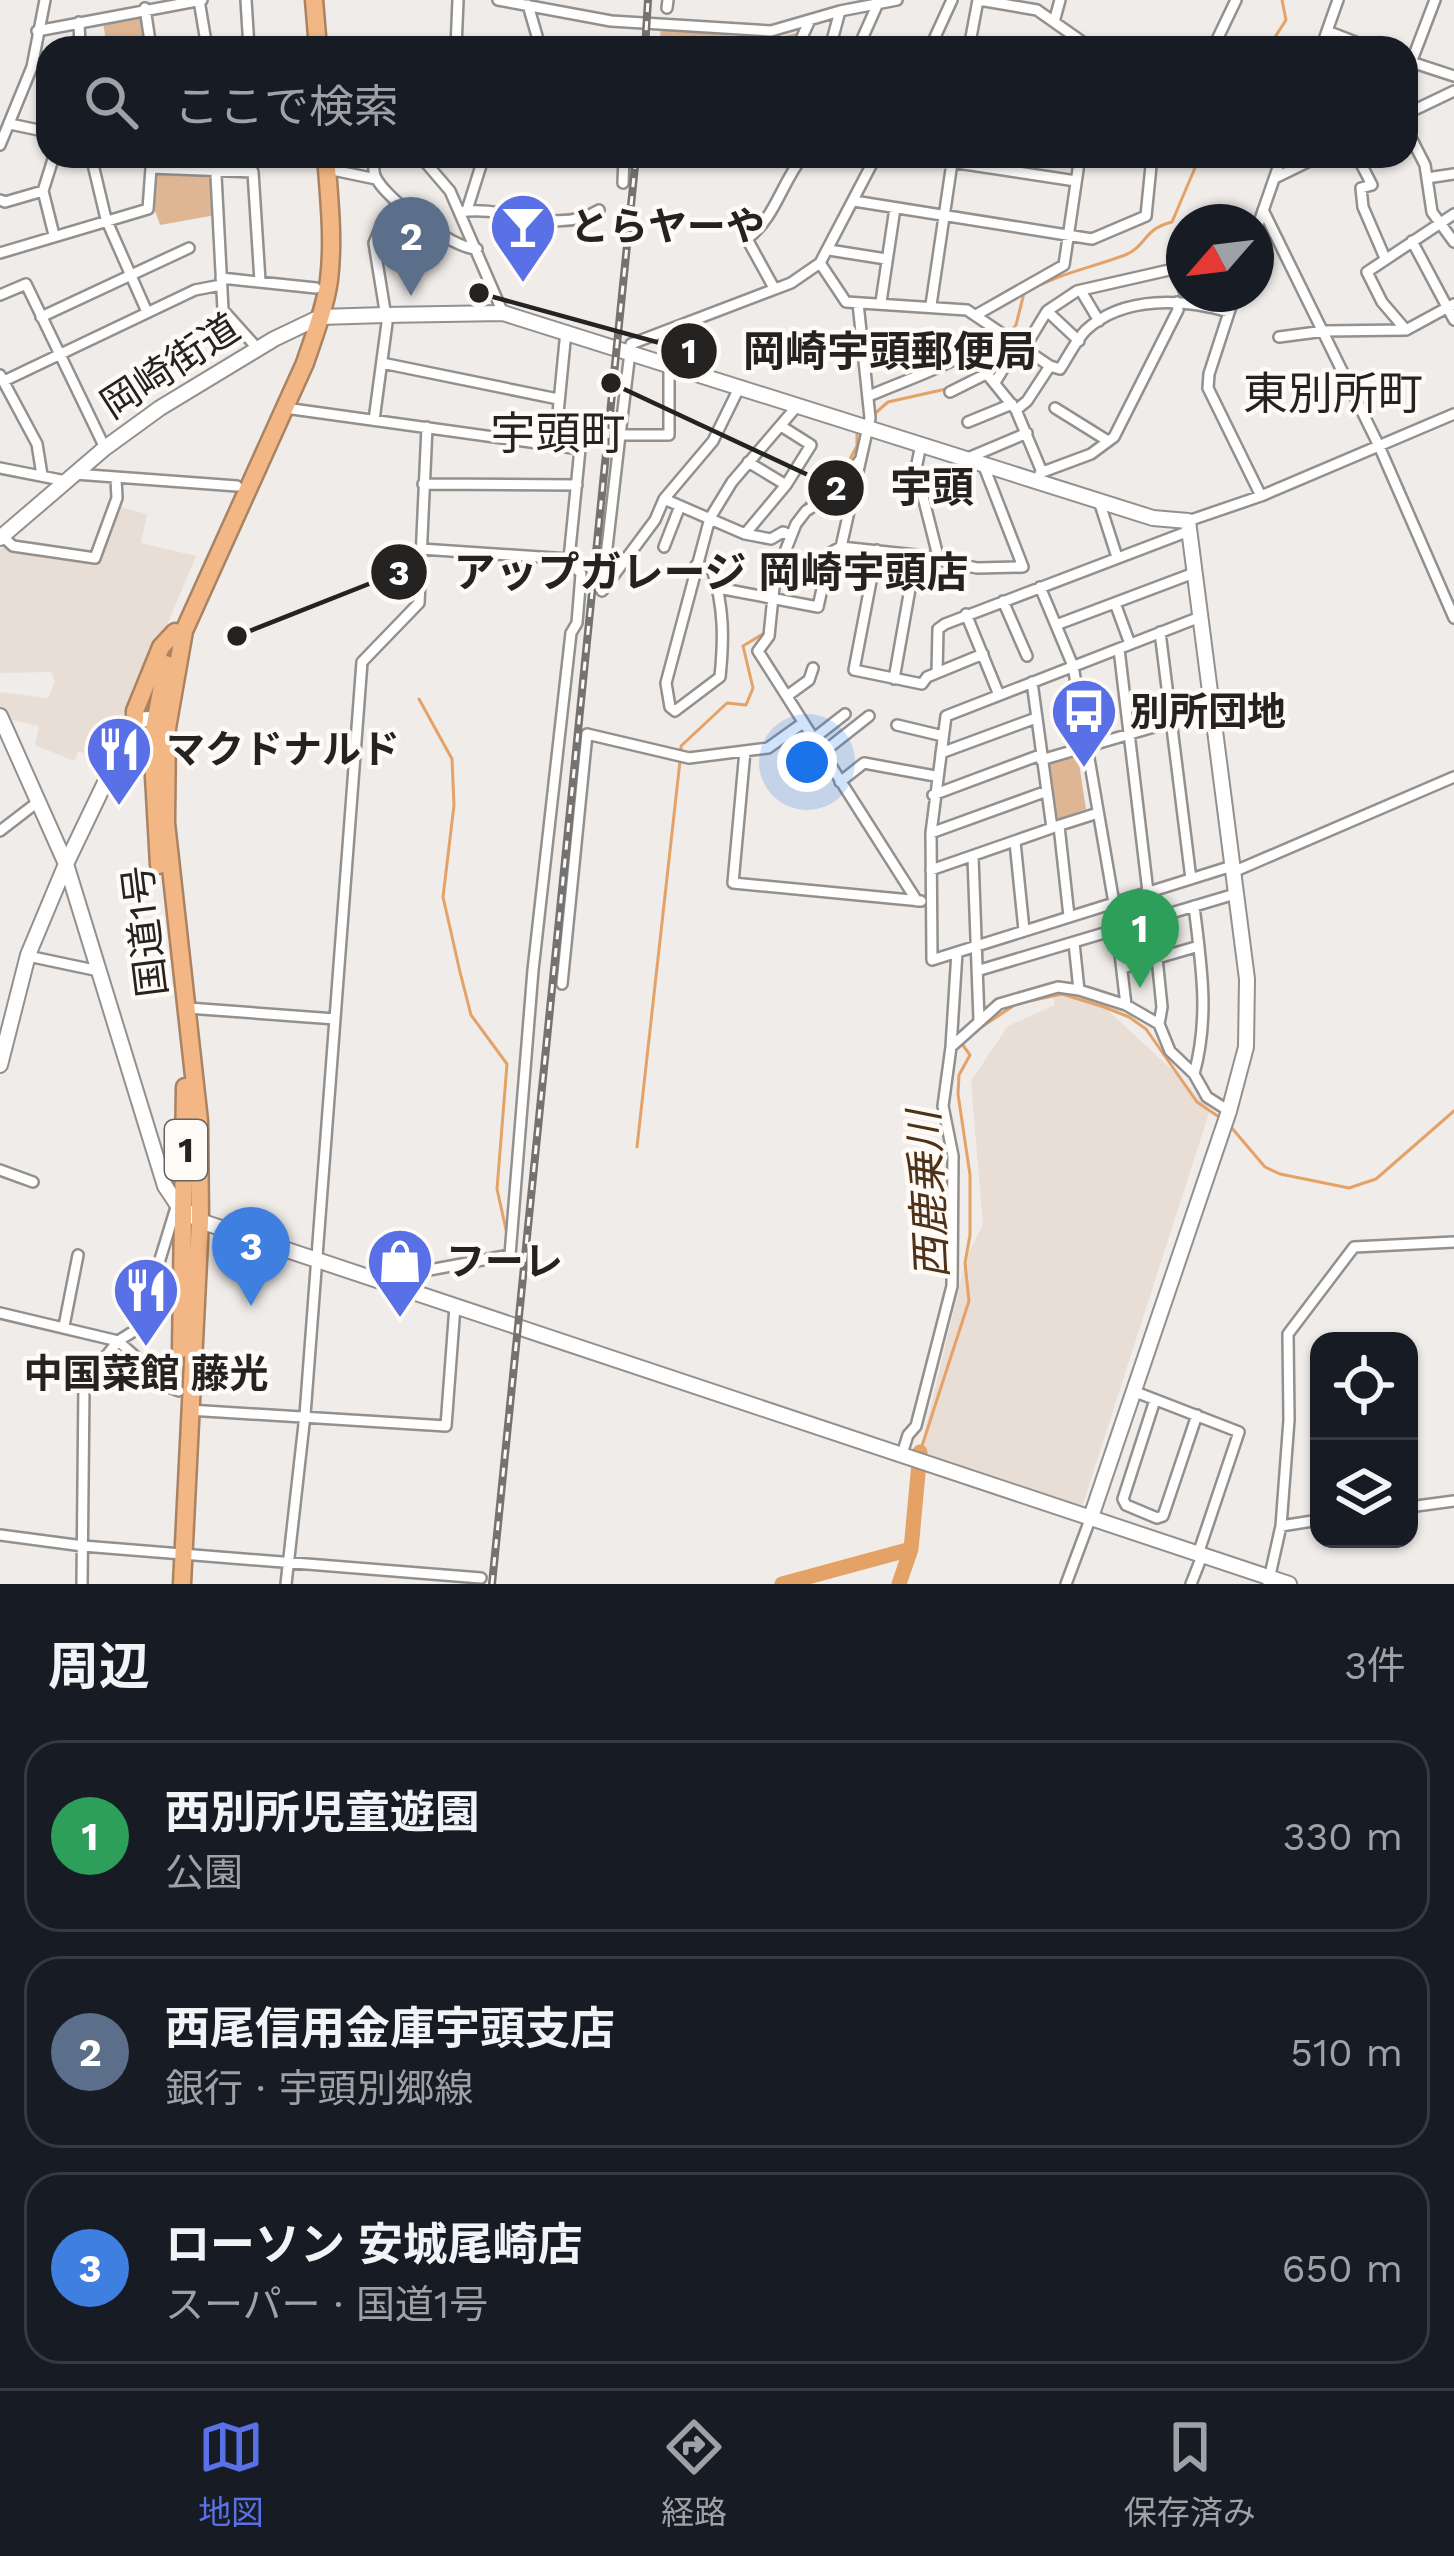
<!DOCTYPE html>
<html lang="ja">
<meta charset="utf-8">
<style>
:root{--surface:#171b24;--page:#20242c;--text:#f1f3f6;--muted:#9ea1a6;--line:#363941;--accent:#5970e7}
body{margin:0;font-family:"Work Sans","Noto Sans JP",sans-serif;background:var(--page);color:var(--text)}
.controls{position:absolute;right:36px;bottom:36px;display:grid;overflow:hidden;border-radius:24px;box-shadow:0 3px 9px #0004}
.controls button{width:108px;height:108px;display:grid;place-items:center;padding:0;border:0;border-bottom:3px solid var(--line);background:var(--surface);color:var(--text);font:60px sans-serif}
.compass{position:absolute;left:1166px;top:204px;width:108px;height:108px;border-radius:50%;background:var(--surface);box-shadow:0 3px 9px #0004;rotate:242deg}
.you{position:absolute;left:807px;top:762px;width:42px;height:42px;margin:-30px;border:9px solid #fff;border-radius:50%;background:#1a73e8;box-shadow:0 0 0 18px #1a73e833}
.badge{display:grid;place-items:center;width:78px;height:78px;border-radius:50%;background:var(--accent);color:#fff;font-size:39px;font-weight:700}
.pin{position:absolute;translate:-50% -99px;filter:drop-shadow(0 3px 6px #0008)}
.pin::after{content:'';position:absolute;top:63px;width:42px;height:36px;background:inherit;clip-path:polygon(0 0,100% 0,50% 100%)}
.list{margin:0;padding:0;list-style:none}
h2{display:flex;justify-content:space-between;align-items:center;height:156px;margin:0;padding:0 48px;font-size:51px}
h2 small{font-size:39px;font-weight:400;color:var(--muted)}
.list li{display:grid;grid-template-columns:78px 1fr auto;gap:36px;align-items:center;box-sizing:border-box;height:192px;margin:0 24px 24px;padding:0 24px;border:3px solid var(--line);border-radius:36px}
.list b{display:block;font-size:45px;white-space:nowrap}
.list p{margin:0;font-size:39px;white-space:nowrap;color:var(--muted)}
.list em{font-size:39px;font-style:normal;color:var(--muted)}
.icon{flex:none;width:66px;height:66px;fill:none;stroke:currentColor;stroke-width:2;stroke-linecap:round;stroke-linejoin:round}
.map{position:relative;flex:none;width:1454px;height:1584px;overflow:hidden}
.search{position:absolute;background:var(--surface);box-shadow:0 3px 9px #0004;left:36px;right:36px;top:36px;height:132px;display:flex;align-items:center;gap:30px;box-sizing:border-box;padding:0 42px;border-radius:36px;color:var(--muted);font-size:45px}
.sheet{height:804px;background:var(--surface)}
nav{display:flex;justify-content:space-around;align-items:center;box-sizing:border-box;height:168px;border-top:3px solid var(--line);background:var(--surface);font-size:33px;color:var(--muted)}
nav a{display:grid;justify-items:center;gap:6px}
nav .on{color:var(--accent)}
.map>svg:first-child{display:block}
.built{fill:#e9ded6}
.green{fill:#dfb694}
.lines{fill:none;stroke-linecap:round;stroke-linejoin:round}
.stream{stroke:#e5a267;stroke-width:3}
.river{stroke:#e5a267;stroke-width:15}
.street-casing{stroke:#93908d;stroke-width:14}
.secondary-casing{stroke:#93908d;stroke-width:18}
.highway-casing{stroke:#aa8362;stroke-width:21}
.street{stroke:#fff;stroke-width:9}
.secondary{stroke:#fff;stroke-width:14}
.highway{stroke:#f2b784;stroke-width:16}
.rail-casing{stroke:#757371;stroke-width:8}
.rail{stroke:#fefaf6;stroke-width:3;stroke-dasharray:9;stroke-linecap:butt}
.labels{text-anchor:middle;dominant-baseline:central;stroke-width:9;stroke-linejoin:round;paint-order:stroke}
.shield{fill:#fefaf6;stroke:#656462;stroke-width:3}
.shield-label{font-size:36px;font-weight:bold;fill:#242322}
.poi-label{font-size:39px;font-weight:bold;fill:#242322;stroke:#fefaf6;text-anchor:start}
.street-label{font-size:39px;fill:#242322;stroke:#fefaf6}
.water-label{font-size:42px;font-style:italic;fill:#4e3218;stroke:#fefaf6}
.quarter-label{font-size:45px;fill:#242322;stroke:#fefaf6}
.leader{fill:none;stroke:#242322;stroke-width:4.5}
.callout-dot{fill:#242322;stroke:#fefaf6;stroke-width:4.5}
.mark-label{font-size:36px;text-anchor:middle;font-weight:bold;fill:#fff}
.callout-label{font-size:42px;text-anchor:middle;font-weight:bold;fill:#242322;stroke:#fefaf6;stroke-width:9;stroke-linejoin:round;paint-order:stroke}
</style>
<div class="map">
<svg width="1454" height="1584" viewBox="0 0 1454 1584">
<rect width="100%" height="100%" fill="#f0ece9"/>
<path class="built" d="M120,507l27,7 -6,29 55,13 -65,155 -7,7 4,3 -19,43 -30,-13 -5,10 -39,-16 4,-19 -34,-8 -5,-10v-16l48,6 7,-16 -4,-10 -51,1v-123l5,-5 6,5 85,13z
M1062,994l42,13 76,70 30,33 -128,397 -162,-55 46,-194 17,-33 -12,-144 37,-55 47,-21 -2,-9z"/>
<path class="green" d="M143,11l3,37h-39l-4,-26z
M661,28l107,12 28,-7 -7,15h-130z
M213,160l3,55 -56,10 -6,-17 2,-42z
M1078,757l8,52 -28,10 -11,-56z"/>
<g class="lines">
<path class="stream" d="M1268,48l18,-28 -4,-20
M1009,333l7,-8 8,-32c36,-20 63,-24 101,-38 22,-9 18,-26 47,-33l28,-66
M986,369l17,-28
M872,416l16,-14 58,-13
M788,529l23,-33 19,-7 11,-13 16,-30v-14
M776,563l8,-25
M419,699l33,60 2,46 -11,92 17,75 11,43 36,49 -10,125 10,45
M681,751v-5l46,-43 19,2 7,-17 -10,-42 23,-14
M977,1030l39,-26 46,-10 42,13 25,10 17,12 51,73 22,15
M1231,1127l34,40 15,7 69,14 27,-9 78,-68
M637,1147l43,-386
M920,1452l49,-151 -4,-38 5,-28v-60l-12,-81 1,-19 11,-20 -8,-11"/>
<path class="river" d="M782,1584l129,-35
M899,1584l12,-35 9,-97"/>
<defs>
<path id="street" d="M199,0l8,48
M246,0l3,48
M498,0l113,21 160,10 69,-20 57,-11
M979,0l58,10 54,38
M528,5l9,31 -4,12
M145,8l6,40
M667,8l1,-8
M79,22l1,26
M1054,22l6,-22
M37,31l165,-31
M1327,31l44,17
M456,48l2,-48
M797,48l12,-26
M830,48l10,-37
M858,48l21,-47
M930,48l22,-48
M969,48l9,-48
M1213,48l23,-48
M1321,48l17,-48
M1408,61l46,15
M1406,76l29,-76
M1406,114l48,-23
M10,124l38,8
M1406,128l19,37 7,47 22,30
M0,145l32,-78 13,-67
M91,156l15,63 41,93
M149,156l2,12 102,4 7,109
M215,156l8,154 35,39
M373,156c1,7 0,13 2,20 9,22 78,73 102,73
M420,156l30,35 53,122
M911,156l165,25
M1357,156l15,29 -11,3 2,19 22,51
M649,159l35,-3
M328,169l48,10
M1275,178l45,-22
M1427,178l27,-4
M623,183l1,-27
M0,200l5,2 38,-11
M854,201l238,38 54,-23 6,-60
M467,210l17,-54
M1263,210l116,236 75,172
M460,212c45,-8 96,25 139,-2
M1256,231l26,-75
M54,235l-11,-44 11,-35
M1412,241l42,79
M829,250l57,9
M0,253l148,-44 3,-41
M820,263l26,39 121,8 83,56
M221,278l95,10
M774,288l-27,-49c28,-21 34,-55 56,-83
M1081,291l18,30
M1235,294l-26,80 -1,14 53,108
M0,295l26,-11 79,164
M881,302l14,-94
M931,305l22,-149
M1047,311l32,30
M976,315l88,-50 16,-109
M41,317l148,-69
M1406,330l-24,-28 -15,-30 87,-58
M1279,337l46,-6 81,-1 48,-26
M1024,349l23,-38 30,-20 101,-23 6,23
M382,363l176,36
M669,363v72h-49l11,-91 160,-61 29,-20 56,-107
M0,375l37,69 5,31
M4,381l191,-91 26,-5
M996,381l21,-35
M740,386l-27,55 -49,58 81,35 26,5 12,-7 7,3
M950,392l38,-19
M869,396c34,-15 67,-25 100,-44l47,58 26,62
M285,408l295,41 -11,110 12,15 -4,49 -6,10 -38,337 -23,285 -118,22 -6,5
M1055,408l53,33
M1016,410l11,-9 23,-35 10,3c8,-12 16,-29 26,-39 38,-35 98,-31 143,-18
M374,420l13,-97 -13,-80 5,-12 23,-26
M968,422l44,-18
M620,435l-18,156 53,-71 9,-21
M555,444l11,-113
M921,444l-5,25 23,91
M968,458l59,-25
M860,460l-23,31 -31,20 -10,13 -21,53 -6,59 -11,15 159,250
M748,462l38,23
M0,468l66,13
M1040,473l51,-19 23,-17 64,-127 -1,-8
M75,474l162,12
M423,484l154,1
M1099,501l18,56
M1188,521l73,-25 193,-82
M745,534l41,-49 25,-40 -30,-19
M2,536l11,10 82,12 22,-60 -1,-19
M664,547l16,-41
M841,547l75,8 61,13 46,-1 -40,-103
M421,549l148,10
M877,550l-23,120 68,14 5,-7 56,-23
M696,565l16,4c12,38 12,69 8,108l-45,34 -5,-4 -4,-24 44,-165 22,-36 66,-77
M1040,587l33,79 41,237 12,102
M718,588l100,19 12,-54 11,-6 29,-129 -12,-115
M1003,601l24,55
M1115,603l15,41
M966,614l33,81
M1200,617l-254,99 -15,117 1,127 300,-94
M1056,625l138,-52
M1160,632l31,247
M1119,649l29,243
M937,673l1,-44 7,-5 244,-93
M894,679l22,-124
M787,696l22,-16 4,-12
M897,725l46,11
M813,739l32,-25
M745,751l-12,132 188,18
M822,753l47,-37
M941,753l95,-35
M1041,760l171,-50
M840,782l24,-19 71,13
M933,795l107,-40
M1057,826l41,-13
M1059,826l10,90
M0,831l39,-30
M931,833l116,-42
M1015,842l9,88
M973,857l6,163
M931,870l121,-42 -20,-146
M1233,872l221,-95
M1194,906c7,58 16,110 0,168
M1074,943l5,47
M28,956l71,15
M1157,958l5,49 -3,17
M1123,968l76,-22
M980,970l255,-76
M562,984l25,-250 102,24 79,-10 35,-25
M188,1008l147,11
M951,1047l48,-43 59,-17 21,3 47,15 33,19 11,27 24,23 13,23 22,14
M0,1170l33,12
M0,1313l118,28 53,47 8,3
M64,1326l14,-71
M1133,1391l106,41 -41,122
M1155,1400l-32,99 3,6 31,13 6,-2 34,-101
M189,1410l257,16 9,-120
M902,1454l6,-19 8,-9 36,-140 1,-130 -10,-50 8,-59 6,-95
M1409,1507l45,-6
M1281,1526l38,-6
M0,1535l83,11 398,32
M82,1584l2,-200 34,-43 21,-13 38,-124
M286,1584l19,-169 57,-753 57,-59 8,-176
M1066,1584l25,-67
M1191,1584l11,-28
M1268,1584l13,-58 8,-106 -1,-86 66,-87 100,-5"/>
<path id="secondary" d="M0,538l105,-90 55,-40 114,-69 46,-22 65,-2 118,-2 650,205 35,3 59,458 -1,68 -17,64 -138,406
M0,716l66,148 99,322 12,18 23,17 1089,363
M0,1065l28,-110 38,-91 69,-144 30,-2"/>
<path id="highway" d="M314,0l4,48
M135,720v-9l26,-64 14,-15
M159,865l-7,-124 14,-77
M181,1349l4,-262
M182,1584l18,-363 -1,-100 -33,-298 1,-95 17,-97 121,-268c9,-27 20,-55 24,-83 5,-41 0,-83 -3,-124"/>
</defs>
<use href="#street" class="street-casing"/>
<use href="#secondary" class="secondary-casing"/>
<use href="#highway" class="highway-casing"/>
<use href="#street" class="street"/>
<use href="#secondary" class="secondary"/>
<use href="#highway" class="highway"/>
<defs>
<path id="rail" d="M645,48l3,-48
M492,1584l144,-1428"/>
</defs>
<use href="#rail" class="rail-casing"/>
<use href="#rail" class="rail"/>
</g>
<defs>
<symbol id="bar-pin" viewBox="-11 -11 22 30"><path d="M0 17L-7.5 6A9.5 9.5 0 1 1 7.5 6Z" fill="#5970e7" stroke="#fefaf6"/><path d="M-6-5H6L.8 .8V4.5H3.5V6h-7V4.5H-.8V.8Z" fill="#fff"/></symbol>
<symbol id="bus-pin" viewBox="-11 -11 22 30"><path d="M0 17L-7.5 6A9.5 9.5 0 1 1 7.5 6Z" fill="#5970e7" stroke="#fefaf6"/><path d="M-5-6H5V4H4V6H2V4H-2V6H-4V4H-5ZM-3.5-4V0h7V-4ZM-3.5 1.2v1.5H-2V1.2ZM2 1.2v1.5H3.5V1.2Z" fill="#fff"/></symbol>
<symbol id="restaurant-pin" viewBox="-11 -11 22 30"><path d="M0 17L-7.5 6A9.5 9.5 0 1 1 7.5 6Z" fill="#5970e7" stroke="#fefaf6"/><path d="M-5-6h1v4h1v-4h1v4h1v-4h1v5L-1.5 .5V6h-2V.5L-5-1ZM5-6V6H3V1.5H1.5Q1.5-4 5-6Z" fill="#fff"/></symbol>
<symbol id="shop-pin" viewBox="-11 -11 22 30"><path d="M0 17L-7.5 6A9.5 9.5 0 1 1 7.5 6Z" fill="#5970e7" stroke="#fefaf6"/><path d="M-5-2.5h2.3a2.7 3.5 0 0 1 5.4 0H5L5.5 6h-11ZM-1.5-2.5h3a1.5 2.3 0 0 0-3 0Z" fill="#fff"/></symbol>
</defs>
<g fill-rule="evenodd">
<use href="#bar-pin" x="485" y="188" width="76" height="104"/>
<use href="#bus-pin" x="1046" y="673" width="76" height="104"/>
<use href="#restaurant-pin" x="81" y="711" width="76" height="104"/>
<use href="#shop-pin" x="362" y="1223" width="76" height="104"/>
<use href="#restaurant-pin" x="108" y="1252" width="76" height="104"/>
</g>
<g class="labels">
<rect class="shield" x="165" y="1120" width="42" height="60" rx="9"/>
<g class="shield-label">
<text x="186" y="1150">1</text>
</g>
<g class="poi-label">
<text x="570" y="226">とらヤーや</text>
<text x="1130" y="711">別所団地</text>
<text x="166" y="749">マクドナルド</text>
<text x="446" y="1261">フーレ</text>
<text x="146" y="1373" text-anchor="middle">中国菜館 藤光</text>
</g>
<g class="street-label">
<text transform="translate(170 366) rotate(-33)">岡崎街道</text>
<text transform="translate(145 931) rotate(-97)">国道1号</text>
</g>
<g class="water-label">
<text transform="translate(928 1195) rotate(-93)">西鹿乗川</text>
</g>
<g class="quarter-label">
<text x="1333" y="393">東別所町</text>
<text x="558" y="433">宇頭町</text>
</g>
</g>
<path class="leader" d="M479 293L689 351M611 383L836 488M237 636L399 572"/>
<g class="callout-dot">
<circle cx="479" cy="293" r="12"/>
<circle cx="611" cy="383" r="12"/>
<circle cx="237" cy="636" r="12"/>
<circle cx="689" cy="351" r="30"/>
<circle cx="836" cy="488" r="30"/>
<circle cx="399" cy="572" r="30"/>
</g>
<g class="mark-label">
<text x="689" y="363">1</text>
<text x="836" y="500">2</text>
<text x="399" y="585">3</text>
</g>
<g class="callout-label">
<text x="890" y="366">岡崎宇頭郵便局</text>
<text x="932" y="502">宇頭</text>
<text x="711" y="587">アップガレージ 岡崎宇頭店</text>
</g>
</svg>
<div class="controls">
<button><svg class="icon" aria-label="locate" viewBox="0 0 24 24"><circle cx="12" cy="12" r="6"/><path d="M12 2v4M12 18v4M2 12h4M18 12h4"/></svg></button>
<button><svg class="icon" aria-label="layers" viewBox="0 0 24 24"><path d="M12 4l9 5-9 5-9-5zM3 14l9 5 9-5"/></svg></button>
</div>
<svg class="compass" viewBox="-18 -18 36 36"><path d="M0-13l5 13h-10z" fill="#e53935"/><path d="M0 13l5-13h-10z" fill="#9ea1a6"/></svg>
<div class="you"></div>
<div class="pin badge" style="left:1140px;top:988px;background:#2e9e5b">1</div>
<div class="pin badge" style="left:411px;top:296px;background:#5c6f8a">2</div>
<div class="pin badge" style="left:251px;top:1306px;background:#3f7fe0">3</div>
<div class="search"><svg class="icon" aria-label="search" viewBox="0 0 24 24"><circle cx="10" cy="10" r="6"/><path d="M15 15l6 6"/></svg>ここで検索</div>
</div>
<section class="sheet">
<h2>周辺<small>3件</small></h2>
<ul class="list">
<li><span class="badge" style="background:#2e9e5b">1</span><div><b>西別所児童遊園</b><p>公園</p></div><em>330 m</em></li>
<li><span class="badge" style="background:#5c6f8a">2</span><div><b>西尾信用金庫宇頭支店</b><p>銀行 · 宇頭別郷線</p></div><em>510 m</em></li>
<li><span class="badge" style="background:#3f7fe0">3</span><div><b>ローソン 安城尾崎店</b><p>スーパー · 国道1号</p></div><em>650 m</em></li>
</ul>
</section>
<nav>
<a class="on"><svg class="icon" aria-label="map" viewBox="0 0 24 24"><path d="M3 6l6-2 6 2 6-2v14l-6 2-6-2-6 2zM9 4v14M15 6v14"/></svg>地図</a>
<a><svg class="icon" aria-label="directions" viewBox="0 0 24 24"><path d="M12 3l9 9-9 9-9-9zM9 14v-3h6M13 9l2 2-2 2"/></svg>経路</a>
<a><svg class="icon" aria-label="saved" viewBox="0 0 24 24"><path d="M7 4h10v16l-5-4-5 4z"/></svg>保存済み</a>
</nav>
